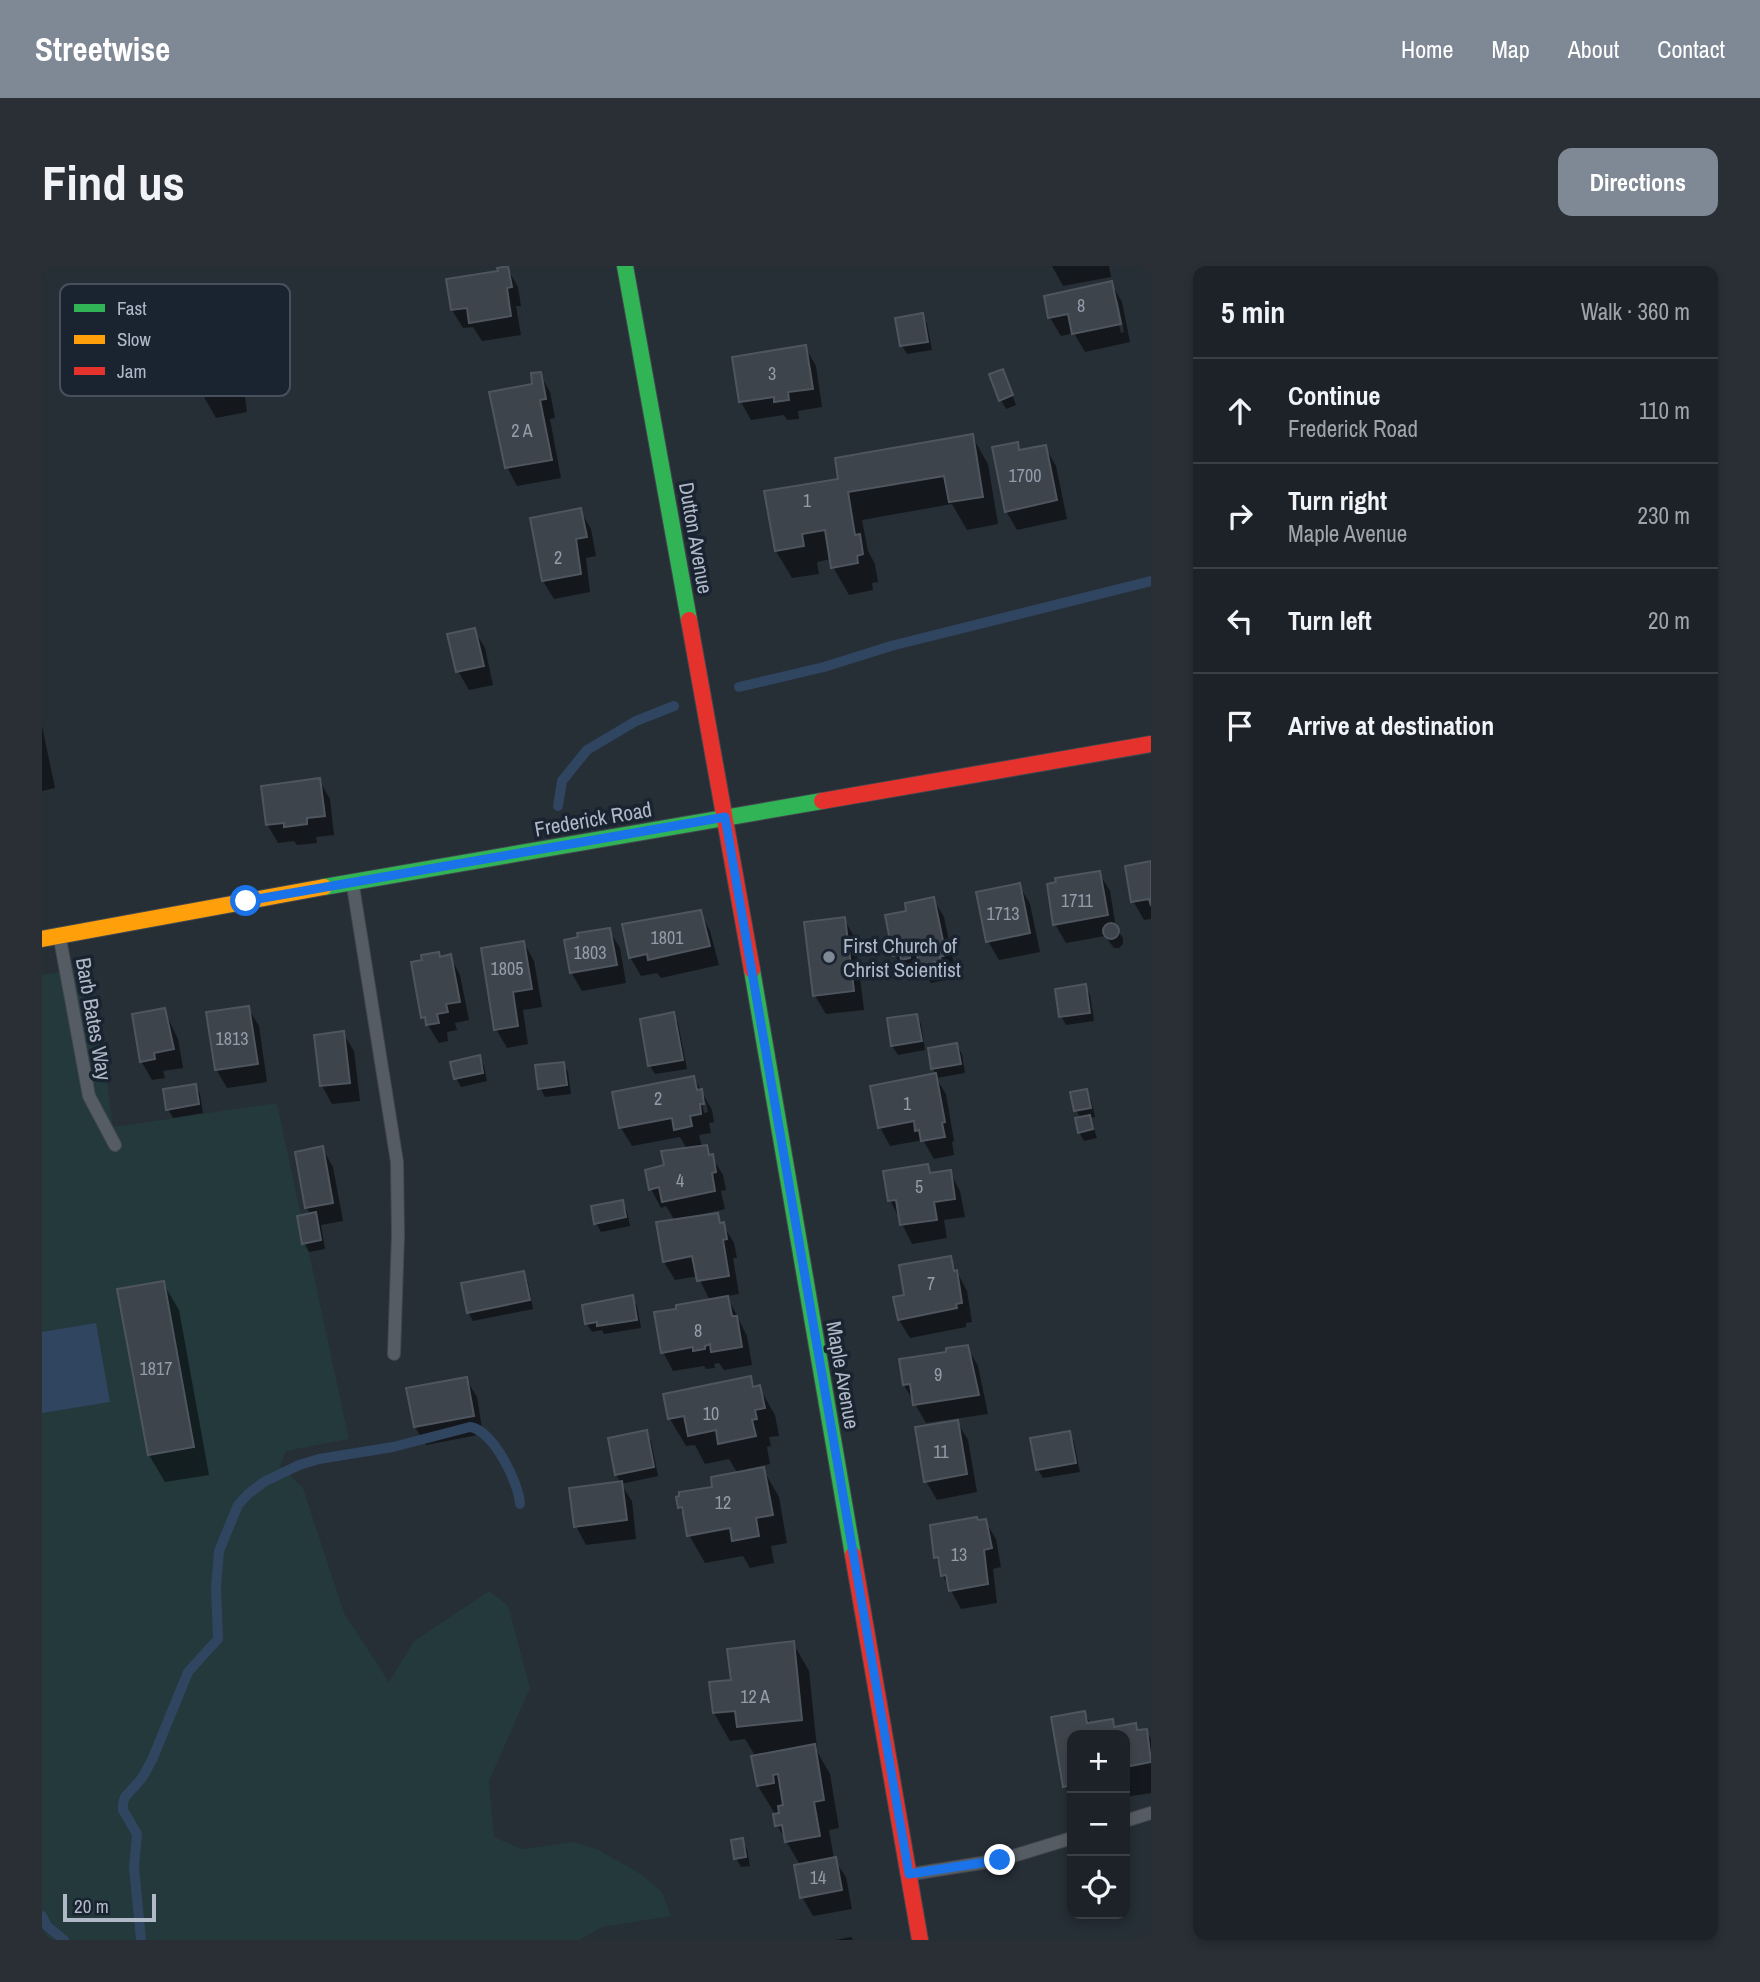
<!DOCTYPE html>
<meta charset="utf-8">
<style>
:root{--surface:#1c2228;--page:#292f34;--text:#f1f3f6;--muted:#a0a4a8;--line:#3a3f45;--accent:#7f8895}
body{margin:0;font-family:"Archivo Narrow",sans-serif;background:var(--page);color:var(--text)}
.controls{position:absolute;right:21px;bottom:21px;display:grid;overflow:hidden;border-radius:14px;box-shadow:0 4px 10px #0003}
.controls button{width:63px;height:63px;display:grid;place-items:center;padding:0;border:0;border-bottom:2px solid var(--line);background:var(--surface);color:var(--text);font:35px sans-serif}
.scale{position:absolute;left:21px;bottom:18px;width:93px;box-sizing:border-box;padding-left:7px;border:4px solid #afb9c8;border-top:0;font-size:19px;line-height:24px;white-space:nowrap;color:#afb9c8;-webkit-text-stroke:5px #1a2431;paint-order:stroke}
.stop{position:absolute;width:21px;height:21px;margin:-16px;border:5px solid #1a73e8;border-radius:50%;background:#fff}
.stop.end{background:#1a73e8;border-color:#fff;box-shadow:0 2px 7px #0008}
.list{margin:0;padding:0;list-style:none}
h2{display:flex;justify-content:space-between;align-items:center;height:91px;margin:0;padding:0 28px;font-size:30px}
h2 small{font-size:23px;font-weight:400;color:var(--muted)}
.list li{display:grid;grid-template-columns:46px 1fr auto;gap:21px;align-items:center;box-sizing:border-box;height:105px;padding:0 28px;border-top:2px solid var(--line)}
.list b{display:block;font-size:26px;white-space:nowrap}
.list p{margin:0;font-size:23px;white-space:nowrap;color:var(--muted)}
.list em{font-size:23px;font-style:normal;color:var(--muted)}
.icon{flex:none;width:38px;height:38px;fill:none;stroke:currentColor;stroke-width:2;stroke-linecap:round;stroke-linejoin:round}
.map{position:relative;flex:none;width:1109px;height:1674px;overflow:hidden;border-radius:14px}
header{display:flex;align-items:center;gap:42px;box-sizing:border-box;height:98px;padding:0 35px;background:var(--accent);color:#fff}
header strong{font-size:33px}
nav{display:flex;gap:38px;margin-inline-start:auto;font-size:24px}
.intro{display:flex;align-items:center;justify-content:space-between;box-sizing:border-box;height:168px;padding:0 42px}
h1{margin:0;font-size:49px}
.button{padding:18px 32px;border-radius:14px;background:var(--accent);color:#fff;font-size:24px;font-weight:700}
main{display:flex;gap:42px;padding:0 42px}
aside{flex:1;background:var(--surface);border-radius:14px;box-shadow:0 4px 10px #0003}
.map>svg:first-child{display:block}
.green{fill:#23393c}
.water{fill:#30455f}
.shadow{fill:#0007;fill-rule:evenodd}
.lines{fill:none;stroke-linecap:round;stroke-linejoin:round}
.stream{stroke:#30455f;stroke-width:10}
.building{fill:#3e444c;stroke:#4e555e;stroke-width:2}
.lane-casing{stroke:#43484e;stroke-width:14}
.fast-casing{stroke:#43484e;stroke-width:18}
.slow-casing{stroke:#43484e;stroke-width:18}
.jam-casing{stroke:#43484e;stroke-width:18}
.lane{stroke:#565c64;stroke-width:12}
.fast{stroke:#30b455;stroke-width:16}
.slow{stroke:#ff9f0a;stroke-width:16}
.jam{stroke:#e5322d;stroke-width:16}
.route{stroke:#1a73e8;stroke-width:9}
.poi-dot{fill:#7f8895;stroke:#1a2431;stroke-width:2.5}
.labels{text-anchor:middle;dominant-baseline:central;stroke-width:7;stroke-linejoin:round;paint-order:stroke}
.number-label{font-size:18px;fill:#939ca9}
.street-label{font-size:21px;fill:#afb9c8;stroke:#1a2431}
.poi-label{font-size:21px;fill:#afb9c8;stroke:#1a2431;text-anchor:start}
.key{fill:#1a2431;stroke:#47515e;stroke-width:2}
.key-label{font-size:19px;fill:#afb9c8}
</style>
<header>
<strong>Streetwise</strong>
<nav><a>Home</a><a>Map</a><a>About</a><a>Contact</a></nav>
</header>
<div class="intro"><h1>Find us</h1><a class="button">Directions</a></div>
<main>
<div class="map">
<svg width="1109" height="1674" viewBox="0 0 1109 1674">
<rect width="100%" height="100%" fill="#262e36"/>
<path class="green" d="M50,701l21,160 164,-24 72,336 -63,12 -6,15 23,22 41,125 45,69 25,-41 75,-50 19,14 22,83 -41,93 5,56 28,12 51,-7 24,7 44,25 21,18 9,24 -69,11 -22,13h-538v-965z"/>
<path class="water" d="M54,1057l14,79 -68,11v-81z"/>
<path class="shadow" d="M1010,0h57l2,11 -48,9z
M465,2l11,19 3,19h-5l5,29 -39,6 -9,-14 -10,1 -11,-18 -4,-30 52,-8z
M1069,17l11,19 8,40 -45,10 -11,-19 -13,3 -11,-18zM1072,35h4l6,31 -3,1z
M171,30l6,10 15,-2 28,51 2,13 -6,1 5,24 -18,3 2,16 -31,6 -16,-28 -15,-89z
M880,49l5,9 5,26 -25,4 -5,-8z
M763,81l11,19 6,41 -24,4 1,8 -12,1 -3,-5 -33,5 -10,-18z
M498,108l10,18 5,26 -5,1 11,59 -44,8 -10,-19z
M965,114l9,25 -10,4 -5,-9z
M930,170l16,28 10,60 -31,6 -15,-26 -90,16 6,31 7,13 3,18 -6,1 1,7 -24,5 -16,-28 -2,-8 -14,3 2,12 -27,4 -16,-27 64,-70z
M975,178l4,7 24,-4 11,19 11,53 -50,11 -11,-19z
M538,244l11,19 5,27 -10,2 4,34 -36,7 -11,-18z
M432,364l11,18 8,37 -24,5 -11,-19z
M0,460l13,62 -13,3z
M277,514l11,19 4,36 -18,2 1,6 -20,2 -3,-4 -16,2 -11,-19z
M1109,597v56l-7,1 -11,-19z
M1057,607l11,18 6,37 7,10v6l-4,4h-5l-9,-12 -39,7 -11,-19z
M977,619l11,19 10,48 -41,8 -11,-19z
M891,633l11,18 12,57 -6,2v3l-19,4 -8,-14 -5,1 2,6 -7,2 -2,-5 -6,1 -10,-19 13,-43z
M658,646l10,19 9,34 -58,13 -4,-5 -16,3 -11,-19z
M802,653l11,19 9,72 -38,4 -11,-18 -9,-72z
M567,664l11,18 6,35 -44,8 -11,-19z
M482,677l10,18 8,46 -19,3 5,34 -21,4 -11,-19z
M408,690l10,19 9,45 -14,3 2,7 -10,2 1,9 -9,2 -16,-26z
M1043,720l5,9 4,26 -28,4 -5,-9z
M206,742l11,18 8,56 -40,6 -11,-19z
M122,744l14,29 5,29 -20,3 2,7 -13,2 -11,-19z
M631,748l5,9 9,46 -32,5 -5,-8z
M874,749l5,9 4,26 -27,5 -6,-9z
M301,767l11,18 6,50 -28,3 -10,-18z
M915,779l5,9 3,19 -29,5 10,16 8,47 -2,1 2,13 -20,4 -11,-19 -33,6 -10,-19 -8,-40 65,-12 -4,-6z
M437,791l5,9 3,15 -26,6 -5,-9z
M521,797l5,9 3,22 -26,3 -5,-9z
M652,812l18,32 2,12 -5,1 2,10 -12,2 3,12h4l17,28 3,15 -5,1 4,18 -26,6 1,3 17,-3 17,28 3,15h-4l6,36 -12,2 20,40 5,29 -28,5 -5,-7 -5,1 1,4 -9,1 -2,-3 -31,5 -10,-19 47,-51 -12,-25 -23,4 -11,-18 11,-41 -9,-15 -5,2 -10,-19 15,-23 21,-17 -7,-12 -48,9 -11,-18zM659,831l5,5 2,10 -4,1z
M153,819l5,9 3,19 -30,5 -5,-9z
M1044,825l5,9 4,17 -5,1 7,20 -13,3 -5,-9 2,-13 -5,-9z
M280,882l11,19 10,54 -22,4 4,24 -16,3 -5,-9 7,-28 -5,-8z
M885,900l5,9 18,-3 10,19 5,26 -21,3 3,18 -35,6 -22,-44z
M580,936l5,9 3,15 -29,6 -5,-9z
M908,992l17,33 5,31 -6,1v4l-56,11 -11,-18 7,-23z
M481,1007l5,9 5,27 -60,12 -5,-9z
M121,1017l16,27 30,165 -44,7 -16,-27z
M590,1031l5,9 4,22 -37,6 -2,-4 -10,2 -6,-9z
M925,1081l11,19 10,48 -62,9 -22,-38 45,-32z
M708,1112l6,10 3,-1 16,28 4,21 -10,1 2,9 -4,1 3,17 -23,5 1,3 15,-3 16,28 8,46 -16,3 3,17 -24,5 -7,-12 -38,7 -16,-28 -3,-16 -7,-12 59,-33 -9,-15 -24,5 -10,-19 -9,1 -16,-27z
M424,1113l11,18 6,37 -57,11 -11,-18z
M915,1156l11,18 9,52 -40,8 -11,-19z
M604,1166l5,9 7,35 -37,8 11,17 4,38 -50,6 -10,-19 45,-43 -5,-8 -6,-36z
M1027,1167l5,9 6,30 -37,6 -5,-8z
M943,1255l11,18 5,28 -8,2 4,34 -36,6 -18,-33 -7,-19 42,-35z
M751,1377l16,28 8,77h-2l15,26 9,54 -10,2 5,29 12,18 6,32 -39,7 -11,-19 -2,-32 -23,-40 -2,-11 -17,-28 -5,-29h3l-11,-18 -15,2 -16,-28 19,-32z
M1042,1447l7,11 21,-3 4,7 19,-3 4,7 7,-1 5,8v54l-26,4v-62h-53v64l-7,-13 -12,-68z
M700,1574l5,9 3,17 -9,1 -5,-9z
M809,1671l2,3h-18z"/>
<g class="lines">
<path class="stream" d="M697,421l85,-20 67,-21 260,-65
M516,540l4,-25 25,-31 49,-29 38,-15
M0,1650l5,10 17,14
M99,1674l-7,-73 3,-33 -14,-24v-7l2,-6 17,-19 10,-18 36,-88 30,-33 -2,-51 3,-37 19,-46 10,-11 16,-12 35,-17 20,-6 74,-12 77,-20c23,3 49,56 50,77"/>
</g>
<path class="building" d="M466,0l4,21 -5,1 4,28 -42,7 -2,-15 -16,2 -5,-31 52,-8 -1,-3z
M1070,15l9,43 -49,10 -4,-20 -20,4 -4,-22z
M881,47l5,29 -28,4 -5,-28z
M764,79l7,44 -25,3 1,8 -15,2v-5l-35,5 -7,-45z
M961,103l10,26 -14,6 -10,-27z
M499,106l5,27 -6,1 12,60 -47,8 -16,-76 43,-8 -1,-11z
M931,168l10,63 -34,5 -5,-26 -96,16 7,43 5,-1 3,20 -6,2 1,7 -27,5 -6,-38 -23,4 2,12 -29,5 -11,-60 74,-12 -3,-21z
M976,176l1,8 27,-5 11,55 -52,12 -13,-65z
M539,242l6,29 -11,2 5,35 -39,7 -12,-63z
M433,362l9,38 -28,6 -9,-38z
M278,512l5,38 -18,2v6l-23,3v-4l-18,2 -5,-39z
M1109,595v45l-2,-7 -18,3 -6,-36z
M1058,605l8,44 -55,10 -6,-41 9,-2 -1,-4z
M978,617l10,50 -44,9 -10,-50z
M892,631l12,58 -6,2 1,4 -22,4 -3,-15 -7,2 1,6 -9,2 -1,-5 -7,1 -8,-41 21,-4 -1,-8z
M659,644l9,36 -62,14 -1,-6 -18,4 -7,-34z
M803,651l9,74 -41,5 -9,-74z
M1061 665a8 8 0 1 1 16 0a8 8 0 1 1-16 0Z
M568,662l7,37 -47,8 -6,-33 14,-3 -1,-4z
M482,675l8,48 -19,3 5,34 -24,4 -13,-82z
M397,686l1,5 11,-3 9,48 -14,2 2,8 -11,2 2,9 -13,2 -1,-8 -4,1 -10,-56 11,-2 -1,-5z
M1044,718l4,29 -31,4 -4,-28z
M207,740l9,58 -43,6 -9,-58z
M123,742l9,41 -20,4 1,6 -15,3 -8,-48z
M632,746l9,48 -35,6 -8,-47z
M875,748l5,27 -31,5 -4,-28z
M302,765l6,52 -30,3 -6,-51z
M915,777l4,21 -30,5 -3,-21z
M438,789l3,18 -29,6 -4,-17z
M522,796l3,23 -29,4 -3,-24z
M894,807l9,49 -3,1 3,14 -24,4 -2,-11 -4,1 -1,-10 -36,7 -8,-42z
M652,810l3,14 5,-1 2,15h-4l1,10 -11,2 2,10 -18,4 -2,-12 -53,10 -7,-36z
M154,818l3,20 -33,6 -3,-21z
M1045,823l4,19 -17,3 -4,-19z
M1048,849l3,14 -15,4 -3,-15z
M665,879l2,10 4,-1 3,18 -4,1 3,18 -53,11 -3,-15 -10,3 -4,-20 19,-5 -3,-14z
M281,880l10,57 -28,5 -10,-56z
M886,898l2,9 21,-3 4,29 -21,3 3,18 -37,5 -4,-25 -8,1 -5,-30z
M581,934l3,17 -32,7 -3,-18z
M274,946l5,28 -19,4 -5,-28z
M676,947l2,10 4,-1 3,17 -4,1 6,36 -32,5 -5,-25 -29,6 -7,-40z
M909,990l3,15 3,-1 5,33 -6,1 1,4 -59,12 -5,-23 11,-2 -5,-30z
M482,1005l6,29 -63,13 -6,-30z
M122,1015l30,166 -46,8 -31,-166z
M591,1029l4,25 -40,6v-4l-12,2 -3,-19z
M686,1030l4,20h5l5,31 -31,5 -1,-8 -5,2v3l-12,2v-4l-32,6 -7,-41 22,-3v-4z
M926,1079l11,50 -66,10 -3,-21 -7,1 -4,-26 47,-7v-4z
M709,1110l2,11 7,-2 5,23 -10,2 2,9 -5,1 4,16 -38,8 -2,-14 -28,6 -4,-20 -16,3 -5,-25z
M425,1111l7,39 -60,11 -8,-39z
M916,1154l9,54 -43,8 -9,-55z
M605,1164l7,37 -39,8 -7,-37z
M1028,1165l6,32 -40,7 -6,-32z
M722,1201l9,48 -17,3 3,18 -27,5 -2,-13 -43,8 -5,-29 -4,1 -2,-11 3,-1v-4l33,-5 -1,-10z
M580,1215l5,39 -53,7 -5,-39z
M935,1251l1,3 8,-1 6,29 -8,2 4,34 -39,7 -3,-16 -5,1 -3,-19 -4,1 -4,-33z
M752,1375l8,79 -65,7 -2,-16 -22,2 -4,-31 22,-2 -4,-31z
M1043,1445l2,12 26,-4 1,8 22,-4 1,7 10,-1 4,33 -26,5v-32h-53v50l-9,2 -12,-70z
M773,1478l9,56 -10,2 6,34 -35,6 -3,-17 -7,1 -2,-12 6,-1 -1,-7 5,-1 -5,-31 -5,1 1,8 -17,3 -6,-30z
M701,1572l3,19 -12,2 -3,-19z
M794,1591l6,33 -42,8 -6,-33z"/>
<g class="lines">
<defs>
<path id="lane" d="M311,620l44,276 1,73 -4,119
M18,673l29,157 26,49
M1083,1555l26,-8
M870,1608l88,-14 72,-22"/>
<path id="fast" d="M583,0l64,354
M282,621l498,-86
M710,704l101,585"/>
<path id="slow" d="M0,673l282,-52"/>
<path id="jam" d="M647,354l63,350
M780,535l329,-57
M811,1289l67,385"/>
</defs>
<use href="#lane" class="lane-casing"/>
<use href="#fast" class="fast-casing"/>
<use href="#slow" class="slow-casing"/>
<use href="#jam" class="jam-casing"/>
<use href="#lane" class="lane"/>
<use href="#fast" class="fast"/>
<use href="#slow" class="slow"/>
<use href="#jam" class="jam"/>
</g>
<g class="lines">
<path class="route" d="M204,635l479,-84 184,1057 91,-14"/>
</g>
<circle class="poi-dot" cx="787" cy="691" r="7"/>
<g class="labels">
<g class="number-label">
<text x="1039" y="39">8</text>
<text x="730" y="107">3</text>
<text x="480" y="164">2 A</text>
<text x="983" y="209">1700</text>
<text x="765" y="234">1</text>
<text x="516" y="291">2</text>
<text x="1035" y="634">1711</text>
<text x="961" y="647">1713</text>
<text x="625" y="671">1801</text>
<text x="548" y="686">1803</text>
<text x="465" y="702">1805</text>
<text x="190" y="772">1813</text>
<text x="616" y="832">2</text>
<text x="865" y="837">1</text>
<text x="638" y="914">4</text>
<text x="877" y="920">5</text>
<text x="889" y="1017">7</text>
<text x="656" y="1064">8</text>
<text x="114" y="1102">1817</text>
<text x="896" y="1108">9</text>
<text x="669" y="1147">10</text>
<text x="899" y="1185">11</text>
<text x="681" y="1236">12</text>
<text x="917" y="1288">13</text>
<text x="713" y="1430">12 A</text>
<text x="776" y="1611">14</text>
</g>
<g class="street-label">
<text transform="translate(654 272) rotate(80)">Dutton Avenue</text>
<text transform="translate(551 553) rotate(-10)">Frederick Road</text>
<text transform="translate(52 753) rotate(80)">Barb Bates Way</text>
<text transform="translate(801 1109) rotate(80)">Maple Avenue</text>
</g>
<g class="poi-label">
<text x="801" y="679">First Church of<tspan x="801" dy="24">Christ Scientist</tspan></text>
</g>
</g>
<rect x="18" y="18" width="230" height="112" rx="10" class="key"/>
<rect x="32" y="38" width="31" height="8" fill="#30b455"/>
<rect x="32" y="69" width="31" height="9" fill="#ff9f0a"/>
<rect x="32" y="101" width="31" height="8" fill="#e5322d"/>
<g class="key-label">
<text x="75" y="49">Fast</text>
<text x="75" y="80">Slow</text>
<text x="75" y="112">Jam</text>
</g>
</svg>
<div class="controls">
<button>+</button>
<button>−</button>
<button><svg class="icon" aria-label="locate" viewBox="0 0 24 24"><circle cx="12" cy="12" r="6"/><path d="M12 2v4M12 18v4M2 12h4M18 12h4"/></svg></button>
</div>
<div class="scale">20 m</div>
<div class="stop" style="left:204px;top:635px"></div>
<div class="stop end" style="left:958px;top:1594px"></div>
</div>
<aside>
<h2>5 min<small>Walk · 360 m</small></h2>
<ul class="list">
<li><svg class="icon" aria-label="ahead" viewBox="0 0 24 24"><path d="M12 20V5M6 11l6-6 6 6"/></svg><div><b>Continue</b><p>Frederick Road</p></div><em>110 m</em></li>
<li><svg class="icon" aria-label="right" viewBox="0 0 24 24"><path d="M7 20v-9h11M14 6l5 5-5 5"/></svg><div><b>Turn right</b><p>Maple Avenue</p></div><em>230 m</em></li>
<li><svg class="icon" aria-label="left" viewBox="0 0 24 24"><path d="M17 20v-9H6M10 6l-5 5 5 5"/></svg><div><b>Turn left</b></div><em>20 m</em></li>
<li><svg class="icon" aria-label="arrive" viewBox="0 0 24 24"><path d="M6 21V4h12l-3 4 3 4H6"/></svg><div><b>Arrive at destination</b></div></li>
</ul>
</aside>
</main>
